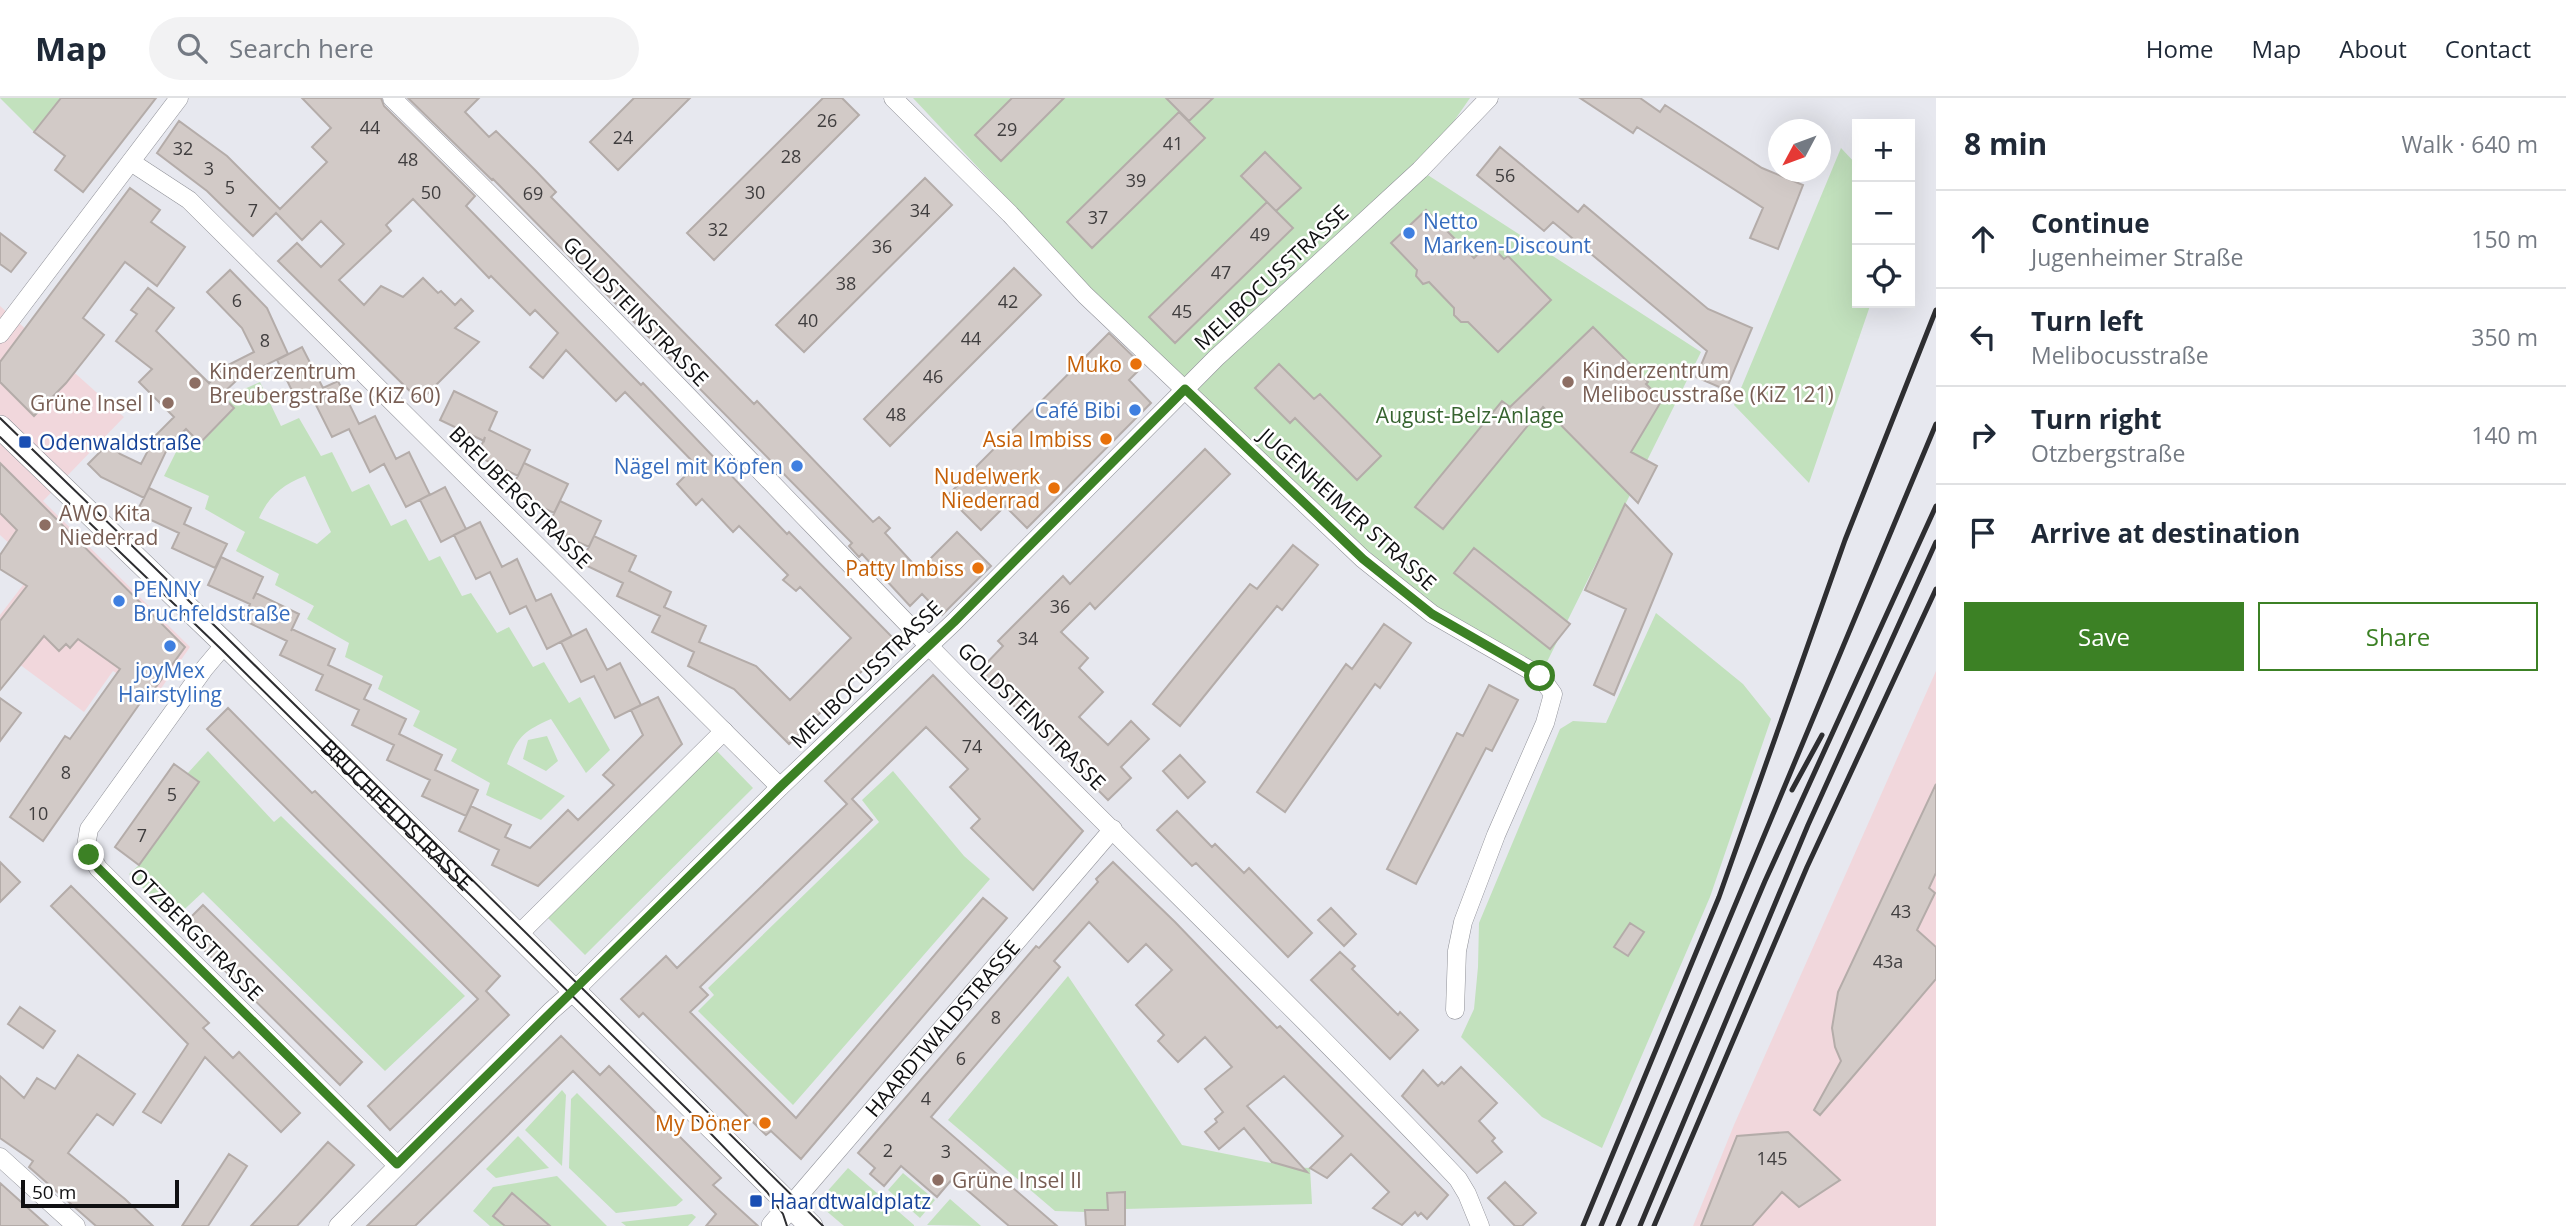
<!DOCTYPE html>
<meta charset="utf-8">
<style>
:root{--surface:#fff;--page:#f2f2f3;--text:#1f2937;--muted:#747a83;--line:#e0e1e3;--accent:#3c8125}
body{margin:0;font-family:"Open Sans",sans-serif;background:var(--page);color:var(--text)}
.controls{position:absolute;right:21px;top:21px;display:grid;overflow:hidden;border-radius:0px;box-shadow:0 7px 28px #0002}
.controls button{width:63px;height:63px;display:grid;place-items:center;padding:0;border:0;border-bottom:2px solid var(--line);background:var(--surface);color:var(--text);font:35px sans-serif}
.compass{position:absolute;left:1768px;top:21px;width:63px;height:63px;border-radius:50%;background:var(--surface);box-shadow:0 7px 28px #0002;rotate:229deg}
.scale{position:absolute;left:21px;bottom:18px;width:158px;box-sizing:border-box;padding-left:7px;border:4px solid #101012;border-top:0;font-size:19px;line-height:24px;white-space:nowrap;color:#101012;-webkit-text-stroke:5px #fff;paint-order:stroke}
.stop{position:absolute;width:21px;height:21px;margin:-16px;border:5px solid #3c8125;border-radius:50%;background:#fff}
.stop.end{background:#3c8125;border-color:#fff;box-shadow:0 2px 7px #0008}
.list{margin:0;padding:0;list-style:none}
h2{display:flex;justify-content:space-between;align-items:center;height:91px;margin:0;padding:0 28px;font-size:30px}
h2 small{font-size:23px;font-weight:400;color:var(--muted)}
.list li{display:grid;grid-template-columns:46px 1fr auto;gap:21px;align-items:center;box-sizing:border-box;height:98px;padding:0 28px;border-top:2px solid var(--line)}
.list b{display:block;font-size:26px;white-space:nowrap}
.list p{margin:0;font-size:23px;white-space:nowrap;color:var(--muted)}
.list em{font-size:23px;font-style:normal;color:var(--muted)}
.actions{display:flex;gap:14px;padding:21px 28px}
.actions a{flex:1;padding:16px 0;border:2px solid var(--accent);border-radius:0px;text-align:center;font-size:24px;color:var(--accent)}
.actions .main{background:var(--accent);color:#fff}
.icon{flex:none;width:38px;height:38px;fill:none;stroke:currentColor;stroke-width:2;stroke-linecap:round;stroke-linejoin:round}
.map{position:relative;flex:none;width:1936px;height:1128px;overflow:hidden}
header{display:flex;align-items:center;gap:42px;box-sizing:border-box;height:98px;padding:0 35px;background:var(--surface);border-bottom:2px solid var(--line)}
header strong{font-size:33px}
nav{display:flex;gap:38px;margin-inline-start:auto;font-size:24px}
.search{width:490px;height:63px;background:var(--page);display:flex;align-items:center;gap:18px;box-sizing:border-box;padding:0 24px;border-radius:38px;color:var(--muted);font-size:26px}
main{display:flex}
aside{flex:1;background:var(--surface)}
.map>svg:first-child{display:block}
.commercial{fill:#f1d7dc}
.green{fill:#c2e1bd;fill-rule:evenodd}
.building{fill:#d2cac7;stroke:#b4aca9;stroke-width:2}
.lines{fill:none;stroke-linecap:round;stroke-linejoin:round}
.minor-casing{stroke:#909198;stroke-width:19}
.tertiary-casing{stroke:#909198;stroke-width:24}
.minor{stroke:#fff;stroke-width:18}
.tertiary{stroke:#fff;stroke-width:23}
.tram{stroke:#2e2e31;stroke-width:2}
.rail{stroke:#2e2e31;stroke-width:5}
.route{stroke:#3c8125;stroke-width:9}
.shop-dot{fill:#3f7fe0;stroke:#fff;stroke-width:2.5}
.food-dot{fill:#e8710a;stroke:#fff;stroke-width:2.5}
.education-dot{fill:#8d6e63;stroke:#fff;stroke-width:2.5}
.transit-dot{fill:#1a4fb4;stroke:#fff;stroke-width:2.5}
.labels{text-anchor:middle;dominant-baseline:central;stroke-width:5;stroke-linejoin:round;paint-order:stroke}
.number-label{font-size:18px;fill:#403e3f}
.shop-label{font-size:21px;fill:#366cbe;stroke:#fff;text-anchor:start}
.street-label{font-size:21px;fill:#101012;stroke:#fff}
.food-label{font-size:21px;fill:#c56008;stroke:#fff;text-anchor:end}
.education-label{font-size:21px;fill:#785e54;stroke:#fff;text-anchor:start}
.park-label{font-size:21px;fill:#376430;stroke:#fff}
.transit-label{font-size:21px;fill:#164399;stroke:#fff;text-anchor:start}
</style>
<header>
<strong>Map</strong>
<div class="search"><svg class="icon" aria-label="search" viewBox="0 0 24 24"><circle cx="10" cy="10" r="6"/><path d="M15 15l6 6"/></svg>Search here</div>
<nav><a>Home</a><a>Map</a><a>About</a><a>Contact</a></nav>
</header>
<main>
<div class="map">
<svg width="1936" height="1128" viewBox="0 0 1936 1128">
<rect width="100%" height="100%" fill="#e7e8ef"/>
<path class="commercial" d="M0,208l124,111 -81,84 147,146 -35,50 -42,-26 -29,41 -84,-62v-35l36,-47 -36,-33z
M1936,573v555h-243l41,-101z"/>
<path class="green" d="M0,0h61l-27,34z
M913,0h557l-50,72 281,182 -161,324 -177,-117 -178,-170z
M1841,50l16,17v138h14l-62,180 -75,-78z
M260,284l21,44 18,-8 22,38 11,-4 20,40 17,-8 22,42 15,-7 23,42 11,-5 22,40 9,-3 26,40 12,-6 24,40 11,-5 25,41 11,-6 30,53 -24,23 -35,-54c-27,12 -33,17 -44,45l58,32 -24,24 -55,-25 4,-12 -39,-22 6,-12 -44,-23 7,-15 -42,-22 5,-13 -38,-19 4,-14 -42,-24 7,-13 -39,-21 4,-11 -43,-23 9,-19 -40,-23 4,-13 -45,-20 13,-26 16,-15 8,8 33,-34 -6,-7 12,-11zM305,378l26,56 -14,12 -58,-26c10,-22 23,-33 46,-42z
M1656,515l87,71 28,35 -61,178 -108,251 -60,-31 -81,-80 13,-28 4,-42 1,-44 81,-194 13,-8 33,2z
M547,638l11,25 -12,10 -23,-12 5,-19z
M715,651l38,39 -168,167 -38,-38z
M208,653l66,71 7,-6 184,180 -80,75 -182,-179 -29,27 -45,-45 10,-9 60,-83 -12,-8z
M893,673l71,85 26,23 -197,226 -95,-94 16,-16 -6,-7 171,-166 -17,-22z
M1068,878l114,169 109,22 19,1 2,36 -187,5 -1,-17 -16,1v17h-22v2l-31,-1 -107,-91z
M562,992l4,5 -4,71 -37,-36z
M577,995l106,107 -7,6 -60,7 -47,-45 2,-69z
M518,1038l31,32 -53,10 -10,-9z
M848,1070l66,57v1h-70l-27,-23z
M903,1075l32,27 -15,18 -32,-28z
M557,1078l50,50h-57l-37,-33 -20,22 12,11h-15l-17,-15 20,-24z
M950,1101l31,27 -54,-1z
M692,1116l4,3 -8,9h-62l-5,-4z"/>
<path class="building" d="M61,0h95l-73,94 -28,-22 10,-14 -31,-24z
M302,0h79l3,8 91,90 -9,10 175,179 2,-2 144,151 2,-2 105,107 -105,105 -55,-55 -46,-23 6,-14 -42,-20 8,-16 -43,-20 6,-13 -42,-20 13,-27 42,20 -7,15 42,21 -7,16v-1l42,19 -7,16 57,24 34,34 61,-62 -51,-51 -4,4 -13,-11 5,-5 -49,-49 -6,6 -31,-33 -6,6 -19,-21 19,-19 -71,-73 -9,9 -50,-51 -23,28 -13,-11 28,-34 -23,-23 -5,5 -39,-39 -2,2 -76,-79 -27,26 5,6 -52,49 25,25 17,-19 22,11 20,-19 15,15 3,-2 14,14 6,-6 12,12 -18,17 24,14 -59,59 -142,-140 19,-18 24,24 23,-23 -23,-23 -19,19 -26,-27 -23,23 -46,-45 -50,-38 22,-32 48,35 53,53 47,-47 -15,-15 19,-19z
M408,0h71l-14,14 24,25 7,-6 39,39 21,22 -5,5 203,207 3,-3 116,121 6,-5 11,11 -5,5 34,37 38,-38 34,34 -49,49 -20,-21 -12,12 -48,-52 -3,3 -10,-11 3,-3 -12,-12 -347,-352 -1,1z
M634,0h56l-72,72 -28,-28z
M823,0h19l17,17 -145,145 -27,-27z
M1012,0h52l-63,63 -26,-26z
M1166,0h47l-24,23z
M1580,0h60l20,14 5,-7 97,63 41,17 -25,64 -28,-11 13,-30 -126,-81 -4,6z
M1179,14l26,26 -113,110 -25,-26z
M1500,49l78,65 6,-7 124,104 44,19 -26,62 -30,-13 11,-26 -154,-129 -9,9 -67,-56z
M1265,54l36,36 -25,23 -35,-35z
M925,80l27,27 -148,147 -28,-27z
M130,90l30,22 -9,12 34,25 -28,39 -32,-24 -42,56 21,17 -38,48 -32,33 -34,-34v-20z
M1267,104l26,26 -118,115 -26,-26z
M1426,112l48,48 15,-14 15,15 4,-3 43,44 -53,52 -30,-30h-7l-7,-7v-7l-25,-26 -6,2 -7,-8 1,-6 -26,-27z
M0,135l26,20 -15,19 -11,-8z
M1014,170l27,27 -151,151 -26,-27z
M230,172l37,38 21,46 -50,25 -17,16 13,13 -34,35 -14,-14 -18,18 -24,51 -43,-21 -13,-13 21,-21 11,11 21,10 15,-29 18,-18 -35,-35 13,-13 -36,-28 21,-27 -6,-4 17,-22 26,20 -18,23 53,52 19,-18 26,-13 -12,-24 -35,-36z
M1593,229l55,55 -2,2 16,16 -31,52 26,14 -19,37 -95,-96 -100,122 -28,-22 87,-106 8,6z
M1109,235l34,33 -14,14 22,23 -124,125 -22,-22 -24,24 -34,-34z
M302,249l21,41 15,-7 21,43 16,-8 21,43 13,-7 21,43 15,-8 21,42 -25,13 -21,-42 9,-5 -23,12 -22,-43 -14,8 -21,-43 -17,8 -21,-42 -14,6 -20,-41z
M1279,266l35,35 6,-5 61,62 -24,24 -62,-62 -5,5 -35,-35z
M454,293l43,21 -8,18 41,20 -12,26 -41,-20 8,-19 -1,4 -44,-21z
M1205,351l25,25 -135,135 -5,-6 -29,29 27,26 -9,10 24,24 -24,25 29,28 23,-24 18,18 -28,28 10,11 -23,22 -129,-129 24,-25 -5,-5 65,-65 7,8z
M0,365l185,184 -32,44 -3,-2 -107,152 -33,-24 55,-81 5,3 50,-70 -42,-30 -8,9 -4,-4 -7,7 -15,-15 -44,54v-69l27,-35 -27,-17v-14l17,-25 -17,-17z
M524,365l44,21 -14,29 -44,-21z
M149,390l42,20 -7,16 43,20 -12,24 -43,-20 7,-15 -43,-20z
M560,403l41,20 -12,26 -42,-19z
M1625,406l47,50 -58,141 -20,-10 32,-76 -41,-19z
M480,424l22,45 15,-8 19,42 15,-7 21,42 -25,13 -21,-43 -16,8 -20,-42 -14,7 -22,-44z
M1293,447l25,20 -36,45 -5,-4 -97,120 -27,-22 97,-120 7,5z
M1474,450l96,76 -20,25 -96,-76z
M221,459l42,20 -10,22 3,-6 43,21 -8,17 1,-2 43,20 -7,16 43,20 -7,14 42,20 -7,15 43,21 -7,15 43,20 -12,26 -44,-20 8,-16 -43,-20 7,-15 -42,-20 7,-15 -43,-20 7,-15 -43,-20 7,-14 -44,-21 7,-16 -42,-19z
M1384,526l27,19 -31,45 -5,-4 -90,128 -28,-20 89,-128 6,5z
M586,531l21,41 13,-7 21,42 -26,13 -21,-42 -13,6 -20,-40z
M933,577l150,156 -50,59 -62,-62 9,-9 -30,-32 18,-18 -42,-42 -74,72 20,21 -172,167 8,8 -18,17 106,106 187,-220 24,20 -206,241 -30,-28 -5,4 -123,-122 -4,4 -18,-18 45,-43 11,12 170,-164 -22,-23z
M1489,587l29,15 -26,51 -6,-3 -70,136 -29,-15 70,-136 6,3z
M658,599l24,47 -144,142 -46,-21 7,-15 -40,-19 12,-25 40,19 -6,12 25,11 38,-38 10,10 36,-35 -11,-10 40,-40 -12,-25z
M0,600l21,15 -21,28z
M228,610l84,85 3,-2 185,185 -14,15 23,24 -119,115 -22,-24 110,-107 -271,-270z
M1180,657l25,27 -17,16 -25,-27z
M174,666l25,18 -60,83 -24,-18z
M1936,686v89l-7,15 6,5 -18,37 19,17v32l-116,136 -6,-5 27,-49 -6,-14 -3,-19 6,-36z
M1177,713l35,36 3,-3 29,29 5,-5 63,65 -24,24 -92,-94 -4,3 -35,-36z
M0,764l20,20 -20,20z
M1113,764l62,60 102,106 3,-2 168,169 -21,24 -6,-6 -3,3 -3,-4 -13,13 -29,-17 16,-16 -38,-38 -24,24 -17,-10 33,-32 -59,-60 -37,30 60,66 -35,-10 -28,-34 -25,21 -14,-17 12,-10 -2,-3 8,-7 -18,-23 27,-22 -27,-30 -27,25 -20,-21 6,-6 -28,-30 36,-35 -26,-26 -18,18 -39,-40 -35,39 6,6 -129,150 126,109h-48l-56,-48 -16,19 -36,-31 -17,20 -14,-12 5,-6 -17,-15 178,-207 3,2 59,-66 -2,-3z
M71,788l138,137 -6,5 30,30 6,-6 61,61 -19,19 -76,-75 -44,66 -18,-11 45,-68 -137,-138z
M203,807l159,157 -22,23 -159,-158z
M1331,810l25,26 -12,12 -26,-26z
M1630,825l14,9 -16,24 -14,-9z
M1340,854l15,14 -3,3 46,46 2,-3 18,18 -28,29 -79,-79z
M20,909l35,24 -12,17 -35,-24z
M561,938l39,39 9,-9 112,112 -8,7 45,41h-52l10,-12 -143,-143 -158,155h-48z
M78,957l57,39 -22,31 -16,-11 -29,39 57,46 28,27h-57l-67,-59 4,-6 -33,-23v-62l24,22 13,-20 18,11z
M1461,969l36,36 -18,18 16,17 -3,3 10,11 -25,21 -75,-77 21,-26 15,16 4,-4 2,2z
M1788,1034l52,48 -41,27 -17,-15 -30,34h-51l36,-90z
M328,1044l26,23 -57,61h-46z
M229,1056l18,12 -39,60h-26z
M1505,1084l31,31 -14,13h-7l-27,-28z
M0,1085l19,17 29,26h-48z
M1125,1094v34h-39l-1,-16h23l-1,-17z
M512,1095l38,33h-45l-12,-10z"/>
<g class="lines">
<defs>
<g id="minor">
<path d="M392,0c182,177 357,362 534,545 175,180 359,353 532,536l9,15 13,32"/>
<path d="M893,0l117,116 75,81 278,264 69,55 108,62 13,18 -8,29 -49,112 -33,87 -6,29 -2,59"/>
<path d="M131,64l58,38 591,587"/>
<path d="M0,236l179,-236"/>
<path d="M225,546l-21,25 -115,160 -3,17 12,22 299,297"/>
<path d="M519,836l205,-203"/>
<path d="M0,1059l76,69"/>
<path id="s1" d="M790,1108l323,-377"/>
<path d="M338,1128l213,-215 24,-21 205,-203 174,-165 262,-264 204,-188 69,-72"/>
</g>
<g id="tertiary">
<path id="s2" d="M0,329l225,217 586,582"/>
<path d="M773,1128l17,-20"/>
</g>
</defs>
<use href="#minor" class="minor-casing"/>
<use href="#tertiary" class="tertiary-casing"/>
<use href="#minor" class="minor"/>
<use href="#tertiary" class="tertiary"/>
<path class="tram" d="M0,320l218,211 605,597
M0,339l221,212 468,462 78,81 16,22 4,12"/>
<path class="rail" d="M1792,692l30,-55
M1583,1128l136,-329 126,-357 91,-230
M1601,1128l335,-802
M1618,1128l147,-345 171,-375
M1640,1128l168,-401 128,-283
M1654,1128l153,-359 129,-278"/>
</g>
<g class="lines">
<path class="route" d="M89,757l9,13 299,296 383,-377 174,-165 231,-233 178,170 69,55 108,62"/>
</g>
<g class="shop-dot">
<circle cx="1409" cy="135" r="7"/>
<circle cx="1135" cy="312" r="7"/>
<circle cx="797" cy="368" r="7"/>
<circle cx="119" cy="503" r="7"/>
<circle cx="170" cy="548" r="7"/>
</g>
<g class="food-dot">
<circle cx="1136" cy="266" r="7"/>
<circle cx="1106" cy="341" r="7"/>
<circle cx="1054" cy="390" r="7"/>
<circle cx="978" cy="470" r="7"/>
<circle cx="765" cy="1025" r="7"/>
</g>
<g class="education-dot">
<circle cx="1568" cy="284" r="7"/>
<circle cx="195" cy="285" r="7"/>
<circle cx="168" cy="305" r="7"/>
<circle cx="45" cy="427" r="7"/>
<circle cx="938" cy="1082" r="7"/>
</g>
<g class="transit-dot">
<rect x="18" y="337" width="14" height="14" rx="3.5"/>
<rect x="749" y="1096" width="14" height="14" rx="3.5"/>
</g>
<g class="labels">
<g class="number-label">
<text x="827" y="22">26</text>
<text x="370" y="29">44</text>
<text x="1007" y="31">29</text>
<text x="623" y="39">24</text>
<text x="1173" y="45">41</text>
<text x="183" y="50">32</text>
<text x="791" y="58">28</text>
<text x="408" y="61">48</text>
<text x="209" y="70">3</text>
<text x="1505" y="77">56</text>
<text x="1136" y="82">39</text>
<text x="230" y="89">5</text>
<text x="431" y="94">50</text>
<text x="755" y="94">30</text>
<text x="533" y="95">69</text>
<text x="253" y="112">7</text>
<text x="920" y="112">34</text>
<text x="1098" y="119">37</text>
<text x="718" y="131">32</text>
<text x="1260" y="136">49</text>
<text x="882" y="148">36</text>
<text x="1221" y="174">47</text>
<text x="846" y="185">38</text>
<text x="237" y="202">6</text>
<text x="1008" y="203">42</text>
<text x="1182" y="213">45</text>
<text x="808" y="222">40</text>
<text x="971" y="240">44</text>
<text x="265" y="242">8</text>
<text x="933" y="278">46</text>
<text x="896" y="316">48</text>
<text x="1060" y="508">36</text>
<text x="1028" y="540">34</text>
<text x="972" y="648">74</text>
<text x="66" y="674">8</text>
<text x="172" y="696">5</text>
<text x="38" y="715">10</text>
<text x="142" y="737">7</text>
<text x="1901" y="813">43</text>
<text x="1888" y="863">43a</text>
<text x="996" y="919">8</text>
<text x="961" y="960">6</text>
<text x="926" y="1000">4</text>
<text x="888" y="1052">2</text>
<text x="946" y="1053">3</text>
<text x="1772" y="1060">145</text>
</g>
<g class="shop-label">
<text x="1423" y="123">Netto<tspan x="1423" dy="24">Marken-Discount</tspan></text>
<text x="1121" y="312" text-anchor="end">Café Bibi</text>
<text x="783" y="368" text-anchor="end">Nägel mit Köpfen</text>
<text x="133" y="491">PENNY<tspan x="133" dy="24">Bruchfeldstraße</tspan></text>
<text x="170" y="572" text-anchor="middle">joyMex<tspan x="170" dy="24">Hairstyling</tspan></text>
</g>
<g class="street-label">
<text transform="translate(1271 179) rotate(-43)">MELIBOCUSSTRASSE</text>
<text transform="translate(636 213) rotate(46)">GOLDSTEINSTRASSE</text>
<text transform="translate(521 399) rotate(45)">BREUBERGSTRASSE</text>
<text transform="translate(1348 411) rotate(42)">JUGENHEIMER STRASSE</text>
<text transform="translate(866 576) rotate(-44)">MELIBOCUSSTRASSE</text>
<text transform="translate(1032 618) rotate(45)">GOLDSTEINSTRASSE</text>
<text stroke="none"><textPath href="#s2" startOffset="555">BRUCHFELDSTRASSE</textPath></text>
<text transform="translate(197 836) rotate(45)">OTZBERGSTRASSE</text>
<text stroke="none"><textPath href="#s1" startOffset="234">HAARDTWALDSTRASSE</textPath></text>
</g>
<g class="food-label">
<text x="1122" y="266">Muko</text>
<text x="1092" y="341">Asia Imbiss</text>
<text x="1040" y="378">Nudelwerk<tspan x="1040" dy="24">Niederrad</tspan></text>
<text x="964" y="470">Patty Imbiss</text>
<text x="751" y="1025">My Döner</text>
</g>
<g class="education-label">
<text x="1582" y="272">Kinderzentrum<tspan x="1582" dy="24">Melibocusstraße (KiZ 121)</tspan></text>
<text x="209" y="273">Kinderzentrum<tspan x="209" dy="24">Breubergstraße (KiZ 60)</tspan></text>
<text x="154" y="305" text-anchor="end">Grüne Insel I</text>
<text x="59" y="415">AWO Kita<tspan x="59" dy="24">Niederrad</tspan></text>
<text x="952" y="1082">Grüne Insel II</text>
</g>
<g class="park-label">
<text x="1470" y="317">August-Belz-Anlage</text>
</g>
<g class="transit-label">
<text x="39" y="344">Odenwaldstraße</text>
<text x="770" y="1103">Haardtwaldplatz</text>
</g>
</g>
</svg>
<div class="controls">
<button>+</button>
<button>−</button>
<button><svg class="icon" aria-label="locate" viewBox="0 0 24 24"><circle cx="12" cy="12" r="6"/><path d="M12 2v4M12 18v4M2 12h4M18 12h4"/></svg></button>
</div>
<svg class="compass" viewBox="-18 -18 36 36"><path d="M0-13l5 13h-10z" fill="#e53935"/><path d="M0 13l5-13h-10z" fill="#747a83"/></svg>
<div class="scale">50 m</div>
<div class="stop" style="left:1540px;top:578px"></div>
<div class="stop end" style="left:89px;top:757px"></div>
</div>
<aside>
<h2>8 min<small>Walk · 640 m</small></h2>
<ul class="list">
<li><svg class="icon" aria-label="ahead" viewBox="0 0 24 24"><path d="M12 20V5M6 11l6-6 6 6"/></svg><div><b>Continue</b><p>Jugenheimer Straße</p></div><em>150 m</em></li>
<li><svg class="icon" aria-label="left" viewBox="0 0 24 24"><path d="M17 20v-9H6M10 6l-5 5 5 5"/></svg><div><b>Turn left</b><p>Melibocusstraße</p></div><em>350 m</em></li>
<li><svg class="icon" aria-label="right" viewBox="0 0 24 24"><path d="M7 20v-9h11M14 6l5 5-5 5"/></svg><div><b>Turn right</b><p>Otzbergstraße</p></div><em>140 m</em></li>
<li><svg class="icon" aria-label="arrive" viewBox="0 0 24 24"><path d="M6 21V4h12l-3 4 3 4H6"/></svg><div><b>Arrive at destination</b></div></li>
</ul>
<div class="actions"><a class="main">Save</a><a>Share</a></div>
</aside>
</main>
